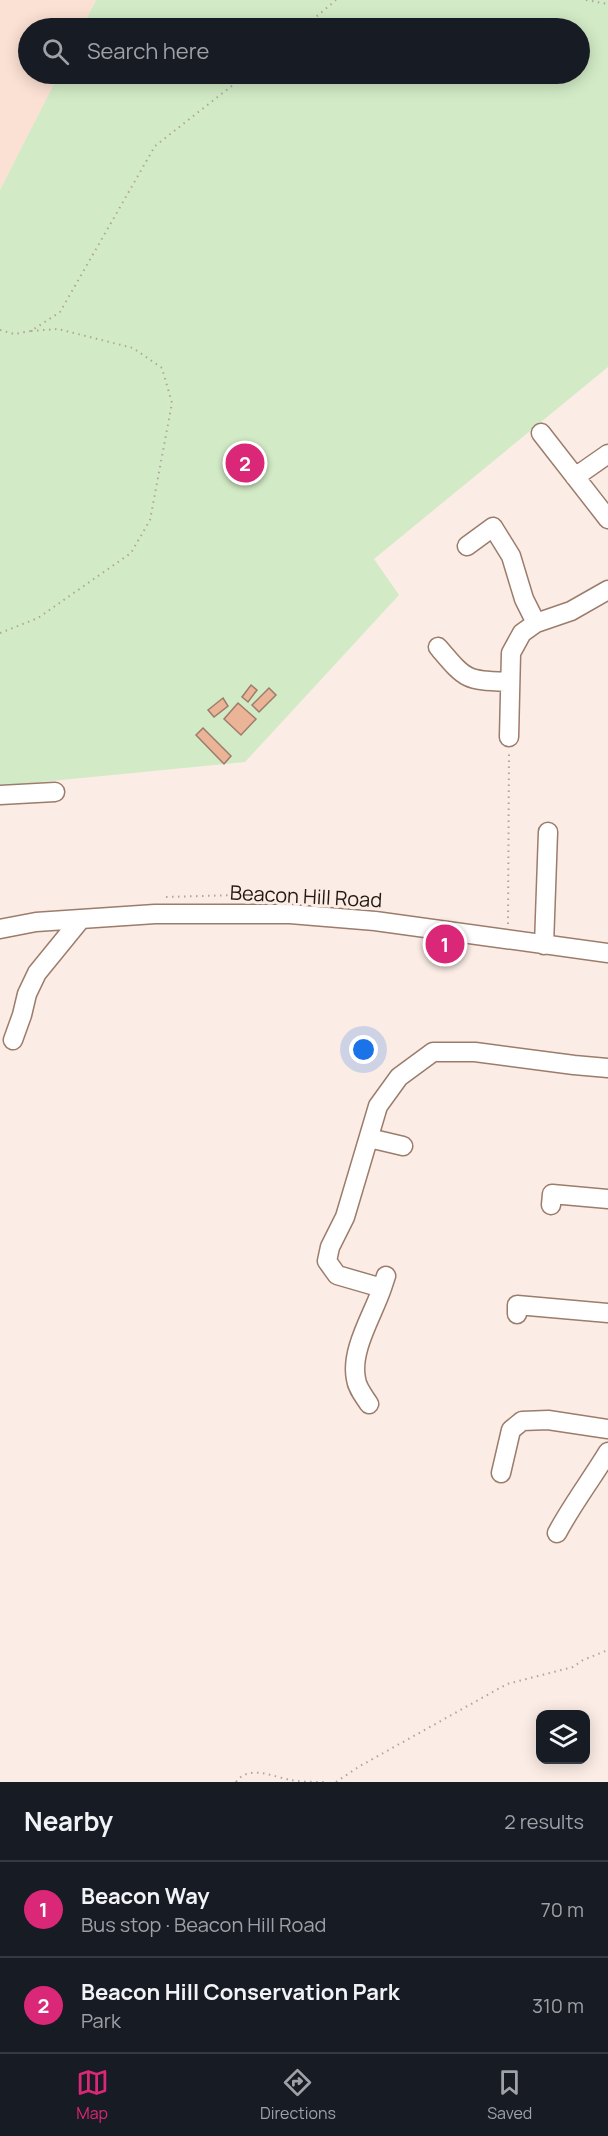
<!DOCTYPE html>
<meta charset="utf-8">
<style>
:root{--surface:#171b24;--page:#242831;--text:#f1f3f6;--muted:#9ea1a6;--line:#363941;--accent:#db2777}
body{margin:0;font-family:Manrope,sans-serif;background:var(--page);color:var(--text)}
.controls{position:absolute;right:18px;bottom:18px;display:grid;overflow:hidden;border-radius:12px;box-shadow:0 3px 15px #0003}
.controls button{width:54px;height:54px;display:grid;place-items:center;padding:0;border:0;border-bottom:2px solid var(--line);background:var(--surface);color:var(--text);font:30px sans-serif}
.you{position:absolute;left:364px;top:1050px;width:21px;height:21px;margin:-15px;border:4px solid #fff;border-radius:50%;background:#1a73e8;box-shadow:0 0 0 9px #1a73e833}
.badge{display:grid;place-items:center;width:39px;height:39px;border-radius:50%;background:var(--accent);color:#fff;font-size:20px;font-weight:700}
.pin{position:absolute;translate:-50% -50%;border:3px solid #fff;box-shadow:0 2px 6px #0006}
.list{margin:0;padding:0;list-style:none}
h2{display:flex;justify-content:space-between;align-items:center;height:78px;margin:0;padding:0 24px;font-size:26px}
h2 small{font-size:20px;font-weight:400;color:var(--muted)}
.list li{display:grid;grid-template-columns:39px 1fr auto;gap:18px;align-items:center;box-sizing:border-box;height:96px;padding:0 24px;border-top:2px solid var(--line)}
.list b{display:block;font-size:22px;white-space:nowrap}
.list p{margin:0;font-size:20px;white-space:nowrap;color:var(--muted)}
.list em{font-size:20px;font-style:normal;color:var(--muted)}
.icon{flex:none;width:33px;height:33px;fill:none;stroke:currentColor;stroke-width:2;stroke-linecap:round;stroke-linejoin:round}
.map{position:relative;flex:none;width:608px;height:1782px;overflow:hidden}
.search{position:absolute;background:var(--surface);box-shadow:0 3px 15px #0003;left:18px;right:18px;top:18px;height:66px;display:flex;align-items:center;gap:15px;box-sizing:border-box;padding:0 21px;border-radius:33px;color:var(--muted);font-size:22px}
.sheet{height:270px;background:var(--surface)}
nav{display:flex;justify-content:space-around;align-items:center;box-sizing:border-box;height:84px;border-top:2px solid var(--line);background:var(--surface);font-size:16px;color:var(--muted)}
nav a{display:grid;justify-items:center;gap:3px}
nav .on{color:var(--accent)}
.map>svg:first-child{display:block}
.built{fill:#fbe1d3}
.green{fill:#d2ebc6}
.building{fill:#ecb496;stroke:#9c7c6a;stroke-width:1.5}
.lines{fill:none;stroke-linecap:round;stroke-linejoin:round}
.minor-casing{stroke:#9c7c6b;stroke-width:21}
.path{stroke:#b2a49d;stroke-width:2;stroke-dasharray:1.5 4.5;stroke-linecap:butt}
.minor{stroke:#fff;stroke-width:18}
.labels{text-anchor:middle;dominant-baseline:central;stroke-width:6;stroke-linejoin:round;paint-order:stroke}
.street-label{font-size:20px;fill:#231710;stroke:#fbece5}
</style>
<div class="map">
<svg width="608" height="1782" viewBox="0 0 608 1782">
<rect width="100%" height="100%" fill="#fbece5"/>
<path class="built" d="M0,0h96l-14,28h-54v46h31l-59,116z"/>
<path class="green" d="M96,0h512v367l-234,192 25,36 -154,167 -245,24v-596l59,-116h521v-46h-498z"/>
<path class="building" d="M251,685l6,5 -9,12 -6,-5z
M269,688l7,7 -17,17 -7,-7z
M223,698l5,8 -14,11 -6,-7z
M238,703l18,16 -15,16 -17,-16z
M203,728l28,28 -7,8 -28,-29z"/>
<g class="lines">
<defs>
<path id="minor" d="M541,433l67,86
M575,477l33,-23
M467,546l26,-19 18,29 13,43 12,24
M438,647c29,34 27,33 72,35
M509,737l2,-84 11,-20 14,-10 35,-12 37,-21
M0,795l55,-3
M0,929l36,-7 119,-8h135l85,7 233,32
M544,945l4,-113
M13,1040l9,-25 5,-21 10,-21 44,-54
M369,1138l34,8
M551,1205l1,-11 56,5
M386,1276l-4,12 -45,-13 -10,-14 3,-14 15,-30 33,-111 21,-29 34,-25h42l99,13 34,3
M517,1314v-9l91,8
M369,1404c-5,-8 -12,-16 -13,-25 -6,-29 17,-64 26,-91
M501,1473l10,-43 11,-9 26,-1 60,9
M557,1533c15,-28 34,-53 51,-81"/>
</defs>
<use href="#minor" class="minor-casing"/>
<path class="path" d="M586,0l22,4
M303,28l33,-28
M0,330l14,4 17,-3 29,-19 95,-166 92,-72
M0,633l38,-15 93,-65 19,-33 22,-117 -10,-35 -29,-20 -75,-19 -27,2
M166,897l70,-2 21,2
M508,924l1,-172
M236,1782c13,-18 37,-5 55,-2 11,2 23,2 35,2
M336,1782l24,-16 147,-82 66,-17 10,-7 25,-10"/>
<use href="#minor" class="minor"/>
</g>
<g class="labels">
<g class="street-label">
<text transform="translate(306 896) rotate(3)">Beacon Hill Road</text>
</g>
</g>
</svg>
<div class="controls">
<button><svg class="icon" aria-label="layers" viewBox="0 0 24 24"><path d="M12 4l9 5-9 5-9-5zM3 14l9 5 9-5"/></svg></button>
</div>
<div class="you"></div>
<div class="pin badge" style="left:445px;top:944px">1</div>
<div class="pin badge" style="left:245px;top:463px">2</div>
<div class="search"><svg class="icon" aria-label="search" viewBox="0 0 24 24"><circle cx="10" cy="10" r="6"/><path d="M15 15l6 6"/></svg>Search here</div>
</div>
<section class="sheet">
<h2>Nearby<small>2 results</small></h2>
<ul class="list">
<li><span class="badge">1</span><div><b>Beacon Way</b><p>Bus stop · Beacon Hill Road</p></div><em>70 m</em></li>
<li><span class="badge">2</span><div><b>Beacon Hill Conservation Park</b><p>Park</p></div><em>310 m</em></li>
</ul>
</section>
<nav>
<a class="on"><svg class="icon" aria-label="map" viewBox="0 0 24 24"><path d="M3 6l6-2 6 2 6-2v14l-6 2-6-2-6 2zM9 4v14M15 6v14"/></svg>Map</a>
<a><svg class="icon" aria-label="directions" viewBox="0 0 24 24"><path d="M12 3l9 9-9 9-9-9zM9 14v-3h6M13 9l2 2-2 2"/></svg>Directions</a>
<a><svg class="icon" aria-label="saved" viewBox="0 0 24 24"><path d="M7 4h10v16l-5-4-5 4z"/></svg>Saved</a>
</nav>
